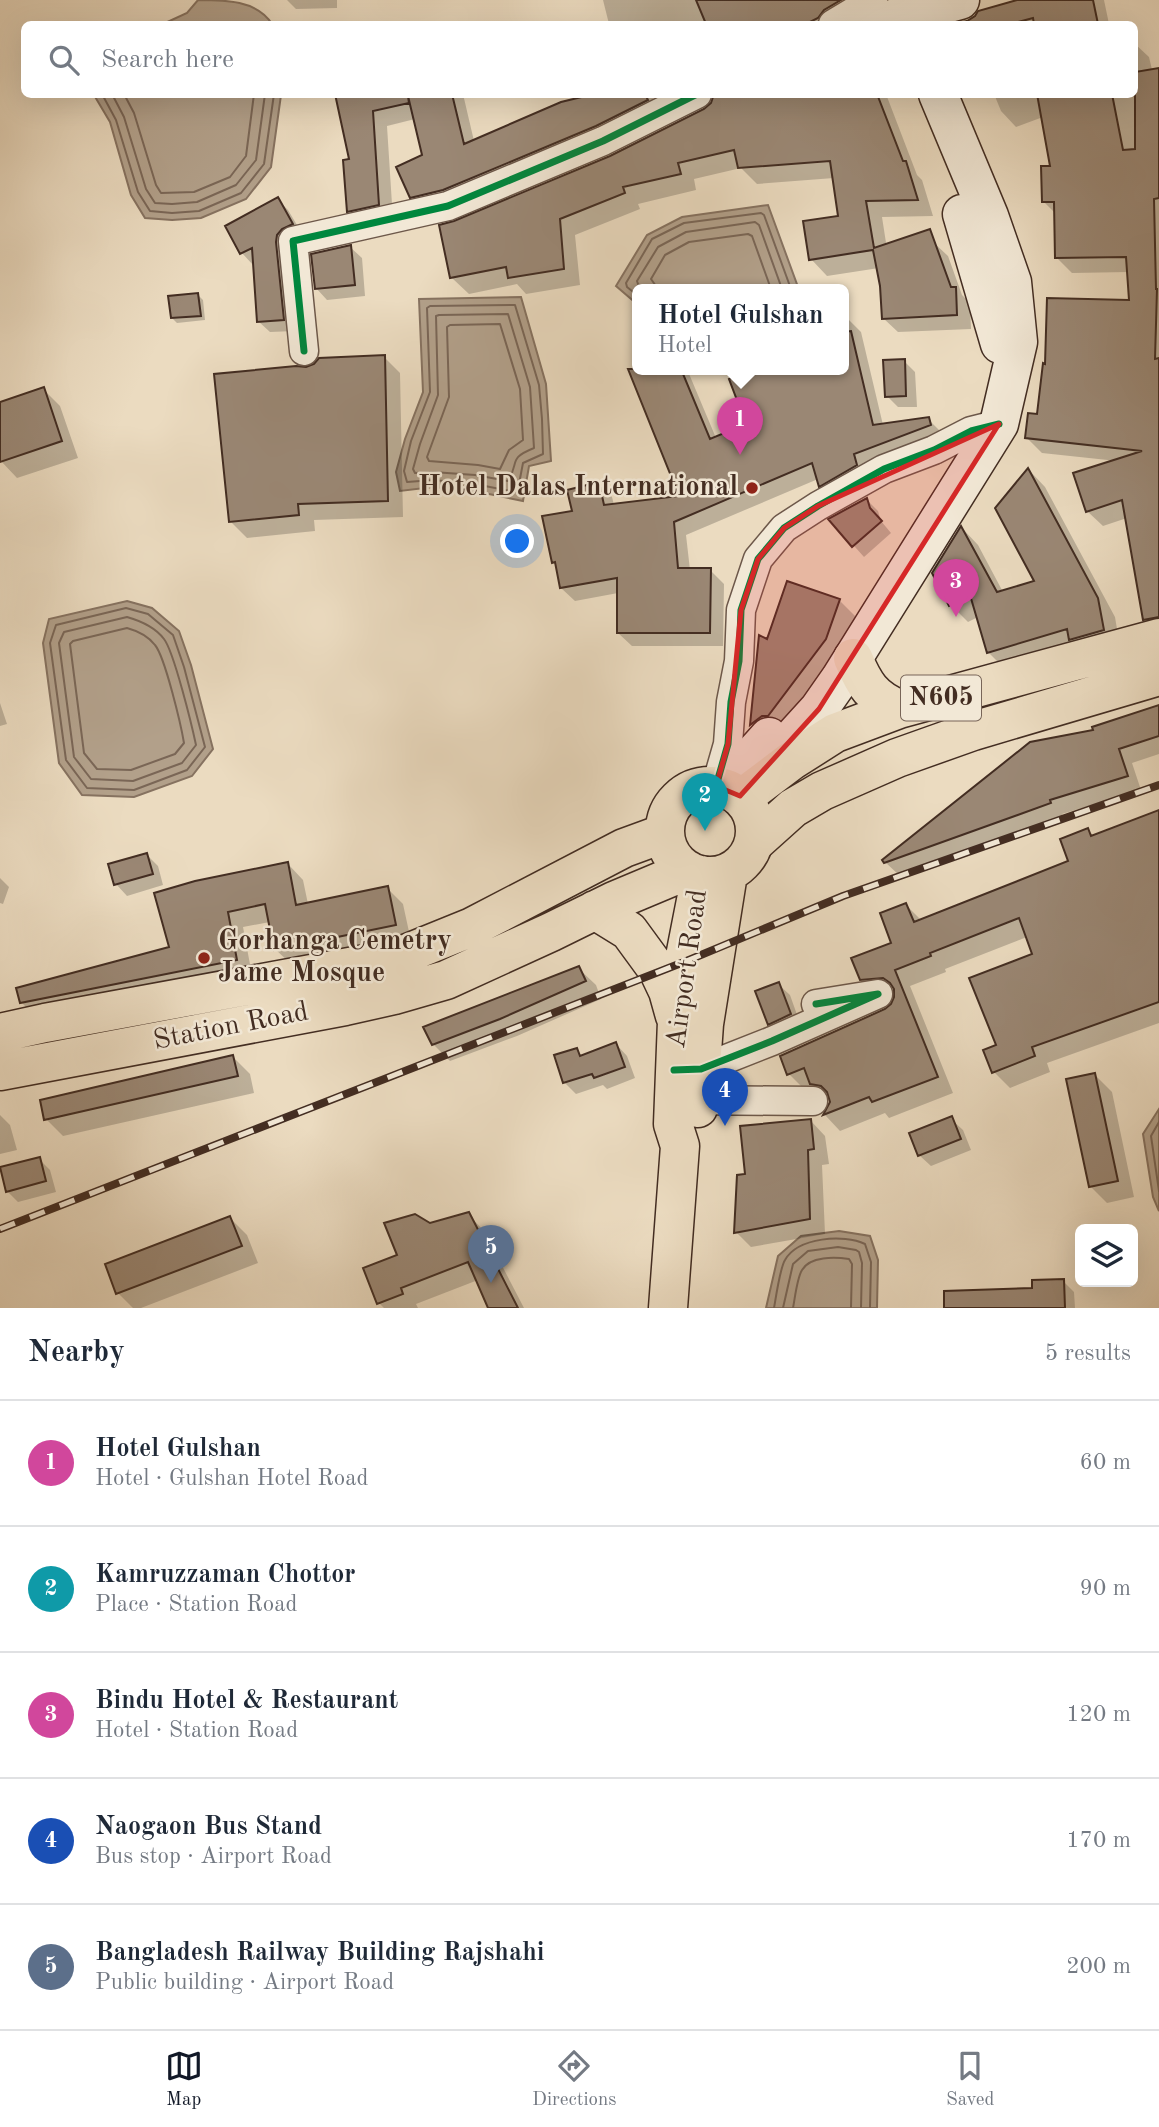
<!DOCTYPE html>
<meta charset="utf-8">
<style>
:root{--surface:#fff;--page:#f2f2f3;--text:#1f2937;--muted:#747a83;--line:#e0e1e3;--accent:#111827}
body{margin:0;font-family:"Old Standard TT",serif;background:var(--page);color:var(--text)}
.controls{position:absolute;right:21px;bottom:21px;display:grid;overflow:hidden;border-radius:10px;box-shadow:0 7px 28px #0002}
.controls button{width:63px;height:63px;display:grid;place-items:center;padding:0;border:0;border-bottom:2px solid var(--line);background:var(--surface);color:var(--text);font:35px sans-serif}
.you{position:absolute;left:518px;top:542px;width:24px;height:24px;margin:-18px;border:5px solid #fff;border-radius:50%;background:#1a73e8;box-shadow:0 0 0 10px #1a73e833}
.badge{display:grid;place-items:center;width:46px;height:46px;border-radius:50%;background:var(--accent);color:#fff;font-size:23px;font-weight:700}
.pin{position:absolute;translate:-50% -58px;filter:drop-shadow(0 2px 4px #0008)}
.pin::after{content:'';position:absolute;top:37px;width:24px;height:21px;background:inherit;clip-path:polygon(0 0,100% 0,50% 100%)}
.popup{position:absolute;left:632px;top:284px;width:217px;height:91px;box-sizing:border-box;display:grid;place-content:center;border-radius:10px;background:var(--surface);filter:drop-shadow(0 2px 5px #0005);font-size:23px;white-space:nowrap;color:var(--muted)}
.popup b{font-size:26px;color:var(--text)}
.popup::after{content:'';position:absolute;left:50%;top:100%;margin-left:-14px;border:14px solid transparent;border-top-color:var(--surface)}
.list{margin:0;padding:0;list-style:none}
h2{display:flex;justify-content:space-between;align-items:center;height:91px;margin:0;padding:0 28px;font-size:30px}
h2 small{font-size:23px;font-weight:400;color:var(--muted)}
.list li{display:grid;grid-template-columns:46px 1fr auto;gap:21px;align-items:center;box-sizing:border-box;height:126px;padding:0 28px;border-top:2px solid var(--line)}
.list b{display:block;font-size:26px;white-space:nowrap}
.list p{margin:0;font-size:23px;white-space:nowrap;color:var(--muted)}
.list em{font-size:23px;font-style:normal;color:var(--muted)}
.icon{flex:none;width:38px;height:38px;fill:none;stroke:currentColor;stroke-width:2;stroke-linecap:round;stroke-linejoin:round}
.map{position:relative;flex:none;width:1159px;height:1308px;overflow:hidden}
.search{position:absolute;background:var(--surface);box-shadow:0 7px 28px #0002;left:21px;right:21px;top:21px;height:77px;display:flex;align-items:center;gap:18px;box-sizing:border-box;padding:0 24px;border-radius:10px;color:var(--muted);font-size:26px}
.sheet{height:721px;background:var(--surface)}
nav{display:flex;justify-content:space-around;align-items:center;box-sizing:border-box;height:98px;border-top:2px solid var(--line);background:var(--surface);font-size:19px;color:var(--muted)}
nav a{display:grid;justify-items:center;gap:4px}
nav .on{color:var(--accent)}
.map>svg:first-child{display:block}
.water{fill:#b2a08a;stroke:#867260;stroke-width:2}
.shadow{fill:#0003}
.lines{fill:none;stroke-linecap:round;stroke-linejoin:round}
.shore{stroke:#7a6656;stroke-width:2}
.building{fill:#9a8774;stroke:#432d22;stroke-width:2}
.street-casing{stroke:#6d584a;stroke-width:31}
.secondary-casing{stroke:#432d22;stroke-width:41}
.primary-casing{stroke:#432d22;stroke-width:41}
.highway-casing{stroke:#432d22;stroke-width:41}
.street{stroke:#f2e8d6;stroke-width:28}
.secondary{stroke:#f2e8d6;stroke-width:38}
.primary{stroke:#ebdbc0;stroke-width:38}
.highway{stroke:#ebdbc0;stroke-width:38}
.rail-casing{stroke:#432d22;stroke-width:8}
.rail{stroke:#f2e8d6;stroke-width:5;stroke-dasharray:16;stroke-linecap:butt}
.cycleway-casing{stroke:#f2e8d6;stroke-width:11}
.cycleway{stroke:#00873e;stroke-width:7}
.marked{fill:#d62828;fill-opacity:0.2;stroke:#d62828;stroke-width:5;stroke-linejoin:round}
.poi-dot{fill:#8f2418;stroke:#f2e8d6;stroke-width:2.5}
.labels{text-anchor:middle;dominant-baseline:central;stroke-width:5;stroke-linejoin:round;paint-order:stroke}
.shield{fill:#f2e8d6;stroke:#786558;stroke-width:2}
.shield-label{font-size:26px;font-weight:bold;fill:#432d22}
.poi-label{font-size:28px;font-weight:bold;fill:#432d22;stroke:#f2e8d6;text-anchor:end}
.street-label{font-size:28px;fill:#432d22;stroke:#f2e8d6}
</style>
<div class="map">
<svg width="1159" height="1308" viewBox="0 0 1159 1308">
<rect width="100%" height="100%" fill="#ebdbc0"/>
<filter id="stains"><feTurbulence type="fractalNoise" baseFrequency=".00286" numOctaves="4"/><feColorMatrix values="0 0 0 0 .2 0 0 0 0 .09 0 0 0 0 .02 0 0 0 .5 -.17"/></filter>
<radialGradient id="worn" r=".72"><stop offset=".6" stop-color="#630" stop-opacity="0"/><stop offset="1" stop-color="#630" stop-opacity=".3"/></radialGradient>
<path class="water" d="M198,0c27,0 59,0 74,24h-109l24,-11z
M94,95h187l-10,72 -25,32 -45,19 -29,2 -27,-2 -14,-23 -21,-73z
M768,205l30,82 -2,2h-159v15l-21,-18 31,-51 35,-18z
M521,297l25,87 5,77 -22,5 -6,35 -49,-10 -41,-4 -33,4 -4,-19 9,-33 18,-47 -4,-93z
M127,601l25,7 27,23 12,34 22,84 -21,27 -58,21 -52,-2 -23,-32 -16,-120 6,-24z
M1159,1109v102l-6,-14 -10,-63z
M839,1231l31,5 8,24 -1,48h-111l12,-52 23,-20z"/>
<path class="shadow" d="M287,0h50v8l-41,1z
M603,0h231l10,23 -2,1h-134l-1,-2 -6,2h-92z
M1023,0h81l5,24h-136l-2,-4z
M1134,43l15,14 10,42v534l-15,-14 -17,-101 -24,8 -16,-15 30,-50 -75,-8 -15,-15 11,-22 93,-114 -2,-30 -57,1 -15,-15 -1,-44 -12,-12 8,-35 -9,-50 -27,10 -15,-16 -7,-17h140z
M336,94h127l11,47 128,-47h49l11,22 -235,96 -15,-16 12,-40 -9,-37 -28,7 6,94 -30,6 -15,-15 4,-50z
M717,94h169l31,81 5,5 11,36 -51,1 7,45 44,-20 15,14 14,39 8,8 1,26 -73,3 -15,-14 -4,-50 -52,8 -16,-17 29,-42 -6,-39 -77,6 -16,-16 -47,11 2,11 -58,14 2,5 -65,26 5,50 -54,9 -9,-10 -48,10 -17,-16 -11,-52 170,-69 94,-47 8,-7z
M277,199l11,11 15,25 -8,96 -25,1 -12,-11 -3,-57 -2,1 -11,-12 -15,-26z
M350,247l12,11 3,38 -38,4 -11,-12z
M198,295l5,5 2,20 -28,3 -5,-5z
M843,318h4l14,14 22,93 45,-6 14,14 -108,66 -14,-13 -2,-7 -132,56 4,35h20l14,14 -1,62h-91l-14,-13v-40l-43,8 -14,-13 -4,-22 -4,-4 21,-50 24,-28 14,13 2,8 67,-8 -37,-128h43l29,69 32,-13 95,-56z
M384,357l16,16 3,144 -89,3 1,11 -68,7 -17,-17 77,-152z
M904,361l11,11 2,35h-19l-11,-11z
M43,389l17,17 18,52 -61,20 -17,-18v-56z
M1029,470l16,17 70,130 5,30 -115,22 -17,-17 -10,-35 -10,5 -17,-17 -17,-32 28,-45 16,17 25,47 33,-10z
M867,500l11,11 3,10 10,12 -27,24 -33,-37z
M839,600l17,17 -71,115 -17,9 -16,-16 8,-87 8,3z
M0,703l7,21 -7,2z
M1159,712v42l-27,9 9,27 -79,24 2,3 -164,59 -15,-14 210,-131z
M1159,811v212l-112,40 3,9 -40,16 -16,-16 4,-26 36,-91 -7,-18 -82,32 1,3 -36,14 43,107 -64,25 -4,-5 -45,18 -15,-16 7,-14 -4,-1 -13,-14 -10,4 -16,-16 104,-69 3,-11 -18,2 -17,-17 33,-35 12,-39 16,16 149,-59 17,-32 7,7z
M147,855l11,11 5,19 -36,11 -11,-12z
M288,864l15,16 5,24 79,-16 16,16 8,37 -120,23 -16,-15 -5,-27 -27,5 9,48 -215,43 -16,-16 150,-54z
M0,878l9,9 -6,17 -3,-1z
M578,968l18,17 5,14 -84,37 -67,25 -17,-17z
M778,984l12,11 11,31 -21,9 -11,-11z
M616,1044l11,12 8,22 -28,11 -4,-4 -27,9 -12,-12 13,-32 6,7z
M233,1057l17,17 4,19 -191,43 -17,-17z
M1094,1074l18,18 22,105 -27,6 -17,-17z
M0,1115l10,10 7,25 -17,4z
M951,1119l12,11 8,20 -40,16 -12,-11z
M810,1120l15,16 4,28 -7,1 3,69 -74,13 -15,-15z
M39,1159l11,11 6,22 -38,10 -11,-11z
M468,1214l16,17 40,77h-34l-12,-28 -62,24 2,4h-34l-5,-5 20,-47 31,-31z
M230,1218l17,17 11,28 -117,45h-8l-15,-15 -11,-28z
M1063,1281l11,11 1,16h-113z"/>
<g class="lines">
<path class="shore" d="M102,94l14,26 22,72 12,19 22,2 27,-2 42,-18 23,-29 10,-70
M112,94l12,23 22,72 9,14 17,1 25,-2 39,-17 20,-25 9,-66
M124,94l10,19 22,72 5,8 33,-1 36,-15 16,-21 8,-62
M643,289l-5,-5 -1,-3 21,-34 28,-15 69,-10 4,3 23,64
M658,289l-7,-10 14,-24 24,-13 59,-8 4,2 19,53
M637,295l-10,-8 -1,-4 26,-44 32,-16 77,-10 3,2 27,74
M515,305l24,80 3,34 1,35 -20,9 -5,26 -3,3 -40,-8 -42,-4 -26,2 -3,-11 7,-30 19,-49 -3,-84 3,-2z
M508,314l22,73 4,61c-27,11 -14,14 -26,33l-33,-6 -42,-3 -18,1 -2,-4 7,-25 18,-49 -2,-79 3,-1z
M500,324l20,65 3,51 -14,10 -9,19 -22,-4 -49,-4 -2,-4 22,-60 -2,-70 3,-2z
M126,608l22,6 25,21 11,32 21,80 -18,23 -53,20 -47,-2 -21,-28 -16,-117 6,-18z
M127,617c14,4 28,10 37,22 10,13 28,87 32,106l-14,18 -49,18 -42,-2 -17,-22 -15,-114 5,-11z
M127,628c11,3 21,8 28,17 10,12 26,80 29,98l-9,11 -44,16 -34,-1 -13,-16 -14,-109 3,-3z
M1159,1122l-8,14 8,55
M774,1308c2,-11 6,-40 11,-48 13,-23 59,-26 80,-16l6,18 -1,46
M783,1308l10,-44 15,-13 30,-4 18,3 3,2 3,11 -1,45
M793,1308c2,-10 4,-30 9,-38 8,-14 33,-13 47,-11l3,5 -1,44"/>
</g>
<path class="building" d="M696,0h145l-17,10 -6,8 -12,6h-100z
M1017,0h76l5,24h-64l-1,-6 -22,6h-57l13,-3 8,-5 3,-5z
M1159,68v130l-5,1 2,90h1l-2,70 4,-1v259l-16,3 -21,-120 -36,12 -13,-39 69,-22 -117,-13 3,-25 9,1 6,-51 2,1 2,-66 82,2 -3,-43 -71,1 -1,-56h-12l-1,-36h9l-13,-72h75l11,56 12,-1v-77z
M335,94h117l12,50 97,-42 33,-8h51l3,6 -52,26 -153,64 -33,8 -14,-31 26,-12 -14,-59 1,7 -36,8 6,94 -32,7 -4,-52 6,-1z
M714,94h163l26,67h3l12,39 -52,1 8,47 56,-19 21,58h5l1,28 -75,4 -2,-33 -7,-36 -64,10 -6,-39 35,-5 -8,-55 -92,7 -4,-18 -56,13 3,11 -58,13 2,6 -65,26 4,50 -56,9 -2,-11 -56,11 -11,-53 15,-4 156,-65 94,-47 7,-6z
M278,197l15,27 -11,5 -5,6 -1,7 8,78 -27,2 -5,-74 -12,6 -15,-28z
M351,245l4,40 -40,4 -4,-35z
M198,293l3,23 -30,2 -3,-22z
M851,331l22,94 56,-8 2,8 -77,29 3,11 -38,22 -7,-24 -138,59 4,46h33l-1,65h-93v-55l-57,10 -5,-26 -3,1 -10,-47 30,-5 -5,-21 32,-8 5,23 75,-9 -51,-127h53l29,70 36,-15 -17,-45 25,-10h89v-37z
M385,355l3,146 -90,3 1,11 -70,7 -15,-148 82,-8 10,1 8,-3 5,-6z
M905,359l1,37 -21,1 -2,-37z
M44,387l18,54 -62,21v-60z
M1028,468l70,130 6,32 -35,10 -2,-11 -80,24 -17,-58 -21,11 -17,-33 29,-47 36,66 37,-11 -39,-73z
M867,498l3,10 12,13 -30,26 -24,-28z
M787,581l53,18 -14,40 -58,77h-6l-12,9 9,-90 8,4z
M1159,705v31l-40,13 9,27 -78,24 1,3 -167,60 -2,-3 148,-118 63,-12 -1,-3z
M1159,810v192l-127,45 3,9 -43,17 -9,-23 13,-5 -27,-67 63,-24 -13,-36 -89,35 1,3 -36,14 43,107 -66,25 -3,-5 -46,18 7,-13 -3,-10 -6,-6 -11,-2 -6,-16 -17,7 -7,-19 105,-47 6,-5 3,-7v-8l-4,-6 -7,-5 -23,2 -9,-22 40,-15 -11,-30 26,-10 8,19 154,-61 -8,-22 28,-11 3,8z
M147,853l6,21 -39,11 -6,-21z
M288,862l8,43 92,-19 8,39 -122,25 -9,-46 -37,8 9,48 -217,43 -4,-15 153,-41 -15,-54 41,-12z
M579,966l7,15 -86,38 -68,26 -9,-18z
M779,982l12,32 -23,11 -13,-34z
M616,1042l9,25 -31,11 -2,-4 -29,9 -9,-28 23,-7 3,8z
M233,1055l5,21 -194,44 -4,-20z
M1095,1073l23,108 -29,6 -23,-108z
M952,1116l9,23 -43,17 -9,-23z
M811,1119l3,30 -6,1 2,69 -76,14 3,-58 8,-1 -5,-48z
M40,1157l6,24 -40,11 -6,-25z
M469,1212l49,96h-30l-20,-46 -67,26 2,6 -26,10 -14,-36 34,-13 -13,-32 31,-9 15,9z
M230,1216l12,30 -126,48 -11,-30z
M1064,1279l1,29h-121v-17l88,-3v-8z"/>
<g class="lines">
<defs>
<path id="street" d="M833,24l40,-24
M304,351l-11,-110 155,-35 155,-65 94,-47
M716,786l12,-42 3,-42 8,-41 2,-51 17,-51 26,-31 34,-22 66,-37 50,-19 37,-19 28,-7
M684,1070l17,-1 71,-28 106,-47 -62,10
M680,1100l133,1"/>
<path id="secondary" d="M881,22l79,-22
M962,214l38,130
M760,774l59,-65 21,-30 159,-255 19,-82 -6,-60 -23,-66 -51,-122
M724,787l45,-50"/>
<path id="primary" d="M665 831a45 45 0 1 1 90 0a45 45 0 1 1-90 0Z
M595,910l34,21 30,41 9,19 7,25
M0,1033l45,-10 348,-64 79,-32 152,-79 41,-15
M0,1071l345,-65 49,-11 52,-15 105,-48 63,-31 74,-31
M698,1108l6,-84 23,-144
M668,1308l12,-162 -7,-22 4,-103 7,-59 17,-87"/>
<path id="highway" d="M853,658c11,26 19,40 46,51
M742,798l49,-37 44,-28 64,-24 260,-71
M754,843l39,-35 29,-17 75,-33 76,-27 186,-55"/>
</defs>
<use href="#street" class="street-casing"/>
<use href="#secondary" class="secondary-casing"/>
<use href="#primary" class="primary-casing"/>
<use href="#highway" class="highway-casing"/>
<use href="#street" class="street"/>
<use href="#secondary" class="secondary"/>
<use href="#primary" class="primary"/>
<use href="#highway" class="highway"/>
<defs>
<path id="rail" d="M0,1229l684,-267 159,-66 316,-111"/>
</defs>
<use href="#rail" class="rail-casing"/>
<use href="#rail" class="rail"/>
<defs>
<path id="cycleway" d="M304,351l-11,-110 155,-35 155,-65 94,-47
M716,786l12,-42 3,-42 8,-41 2,-51 17,-51 26,-31 34,-22 66,-37 50,-19 37,-19 28,-7
M674,1070l27,-1 71,-28 106,-47 -62,10"/>
</defs>
<use href="#cycleway" class="cycleway-casing"/>
<use href="#cycleway" class="cycleway"/>
</g>
<path class="marked" d="M999,424l-180,285 -79,87 -24,-10 12,-42 13,-134 17,-51 26,-31 34,-22z"/>
<g class="poi-dot">
<circle cx="752" cy="488" r="7"/>
<circle cx="204" cy="958" r="7"/>
</g>
<g class="labels">
<rect class="shield" x="901" y="675.5" width="80" height="45" rx="5"/>
<g class="shield-label">
<text x="941" y="698">N605</text>
</g>
<g class="poi-label">
<text x="738" y="488">Hotel Dalas International</text>
<text x="218" y="942" text-anchor="start">Gorhanga Cemetry<tspan x="218" dy="32">Jame Mosque</tspan></text>
</g>
<g class="street-label">
<text transform="translate(688 969) rotate(-82)">Airport Road</text>
<text transform="translate(231 1027) rotate(-11)">Station Road</text>
</g>
</g>
<rect width="100%" height="100%" filter="url(#stains)"/>
<rect width="100%" height="100%" fill="url(#worn)"/>
</svg>
<div class="controls">
<button><svg class="icon" aria-label="layers" viewBox="0 0 24 24"><path d="M12 4l9 5-9 5-9-5zM3 14l9 5 9-5"/></svg></button>
</div>
<div class="you"></div>
<div class="pin badge" style="left:740px;top:455px;background:#d1479c">1</div>
<div class="popup"><b>Hotel Gulshan</b>Hotel</div>
<div class="pin badge" style="left:705px;top:831px;background:#0f9aa8">2</div>
<div class="pin badge" style="left:956px;top:617px;background:#d1479c">3</div>
<div class="pin badge" style="left:725px;top:1126px;background:#1a4fb4">4</div>
<div class="pin badge" style="left:491px;top:1283px;background:#5c6f8a">5</div>
<div class="search"><svg class="icon" aria-label="search" viewBox="0 0 24 24"><circle cx="10" cy="10" r="6"/><path d="M15 15l6 6"/></svg>Search here</div>
</div>
<section class="sheet">
<h2>Nearby<small>5 results</small></h2>
<ul class="list">
<li><span class="badge" style="background:#d1479c">1</span><div><b>Hotel Gulshan</b><p>Hotel · Gulshan Hotel Road</p></div><em>60 m</em></li>
<li><span class="badge" style="background:#0f9aa8">2</span><div><b>Kamruzzaman Chottor</b><p>Place · Station Road</p></div><em>90 m</em></li>
<li><span class="badge" style="background:#d1479c">3</span><div><b>Bindu Hotel &amp; Restaurant</b><p>Hotel · Station Road</p></div><em>120 m</em></li>
<li><span class="badge" style="background:#1a4fb4">4</span><div><b>Naogaon Bus Stand</b><p>Bus stop · Airport Road</p></div><em>170 m</em></li>
<li><span class="badge" style="background:#5c6f8a">5</span><div><b>Bangladesh Railway Building Rajshahi</b><p>Public building · Airport Road</p></div><em>200 m</em></li>
</ul>
</section>
<nav>
<a class="on"><svg class="icon" aria-label="map" viewBox="0 0 24 24"><path d="M3 6l6-2 6 2 6-2v14l-6 2-6-2-6 2zM9 4v14M15 6v14"/></svg>Map</a>
<a><svg class="icon" aria-label="directions" viewBox="0 0 24 24"><path d="M12 3l9 9-9 9-9-9zM9 14v-3h6M13 9l2 2-2 2"/></svg>Directions</a>
<a><svg class="icon" aria-label="saved" viewBox="0 0 24 24"><path d="M7 4h10v16l-5-4-5 4z"/></svg>Saved</a>
</nav>
